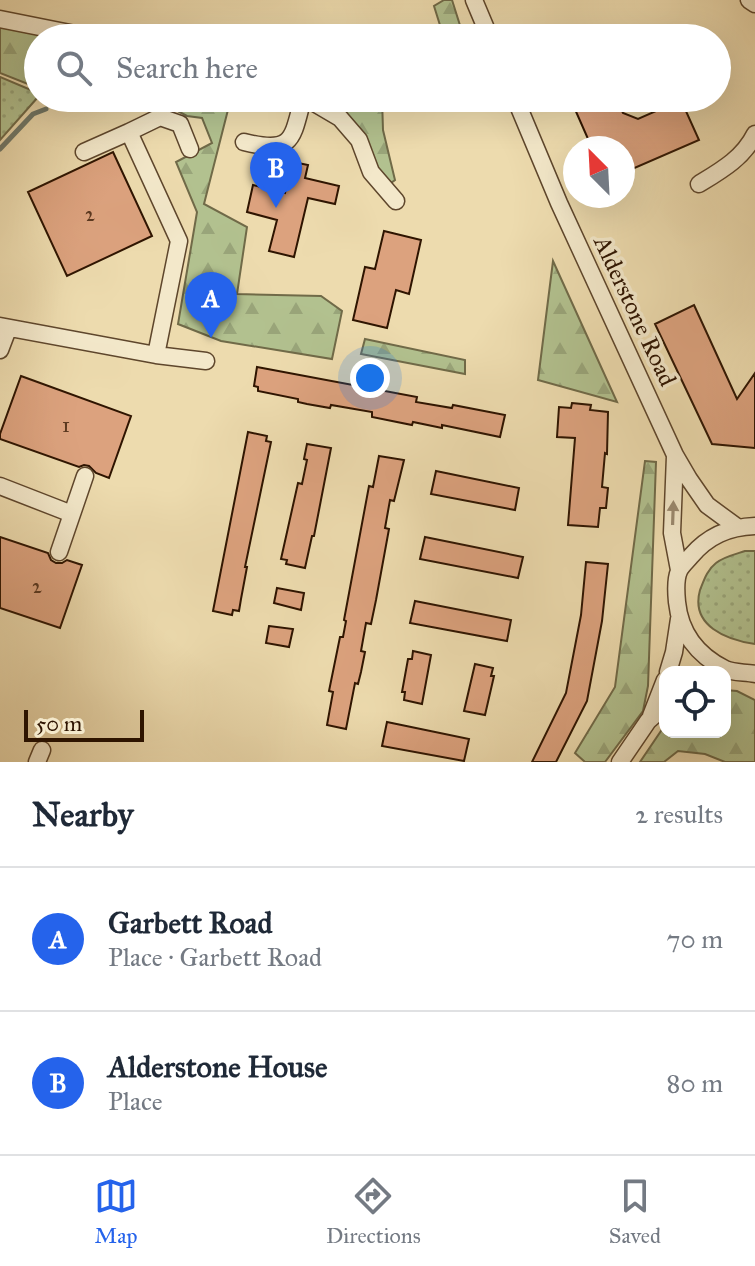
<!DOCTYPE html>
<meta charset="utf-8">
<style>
:root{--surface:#fff;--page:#f2f2f3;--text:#1f2937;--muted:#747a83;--line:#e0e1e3;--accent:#2563eb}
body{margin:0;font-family:"IM FELL Great Primer",serif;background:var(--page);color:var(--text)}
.controls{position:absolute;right:24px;bottom:24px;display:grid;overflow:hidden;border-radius:16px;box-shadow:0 8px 32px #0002}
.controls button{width:72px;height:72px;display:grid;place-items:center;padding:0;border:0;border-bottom:2px solid var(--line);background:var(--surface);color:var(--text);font:40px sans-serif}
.compass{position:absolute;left:563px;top:136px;width:72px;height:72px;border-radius:50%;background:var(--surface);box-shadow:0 8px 32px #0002;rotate:336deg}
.scale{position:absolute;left:24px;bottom:20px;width:120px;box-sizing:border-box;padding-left:8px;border:4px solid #2e1400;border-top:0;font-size:22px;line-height:28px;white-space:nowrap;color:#2e1400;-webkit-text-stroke:6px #f3e8ca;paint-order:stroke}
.you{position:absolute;left:370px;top:378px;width:28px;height:28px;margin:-20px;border:6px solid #fff;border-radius:50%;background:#1a73e8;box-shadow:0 0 0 12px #1a73e833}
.badge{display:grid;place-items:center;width:52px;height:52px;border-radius:50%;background:var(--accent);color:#fff;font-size:26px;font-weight:700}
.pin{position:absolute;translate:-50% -66px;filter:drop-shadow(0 2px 4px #0008)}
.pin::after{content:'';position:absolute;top:42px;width:28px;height:24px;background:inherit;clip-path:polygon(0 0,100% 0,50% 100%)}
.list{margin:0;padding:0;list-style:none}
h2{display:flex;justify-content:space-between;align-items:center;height:104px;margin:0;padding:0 32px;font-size:34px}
h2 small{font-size:26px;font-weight:400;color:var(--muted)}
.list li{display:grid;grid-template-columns:52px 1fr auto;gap:24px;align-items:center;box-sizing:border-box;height:144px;padding:0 32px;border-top:2px solid var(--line)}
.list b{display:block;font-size:30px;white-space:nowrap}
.list p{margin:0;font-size:26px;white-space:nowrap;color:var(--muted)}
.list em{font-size:26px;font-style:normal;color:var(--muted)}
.icon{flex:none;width:44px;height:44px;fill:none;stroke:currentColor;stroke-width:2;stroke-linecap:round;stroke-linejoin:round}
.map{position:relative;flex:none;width:755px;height:762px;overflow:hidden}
.search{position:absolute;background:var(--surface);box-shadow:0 8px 32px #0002;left:24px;right:24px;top:24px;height:88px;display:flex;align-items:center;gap:20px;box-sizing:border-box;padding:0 28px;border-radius:44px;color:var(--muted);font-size:30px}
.sheet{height:392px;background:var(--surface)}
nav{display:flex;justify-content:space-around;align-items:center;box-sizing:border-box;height:112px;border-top:2px solid var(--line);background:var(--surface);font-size:22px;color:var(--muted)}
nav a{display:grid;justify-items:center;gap:4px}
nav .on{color:var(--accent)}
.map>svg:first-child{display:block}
.grass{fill:url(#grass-dots);stroke:#706a48;stroke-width:2}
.forest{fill:url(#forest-firs);stroke:#706a48;stroke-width:2}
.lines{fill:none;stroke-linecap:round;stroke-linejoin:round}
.stream{stroke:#6f786a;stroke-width:5}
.building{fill:#dca27e;stroke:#2e1400;stroke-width:2}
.minor-casing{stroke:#5e462c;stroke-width:19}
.minor{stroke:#f3e8ca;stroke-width:16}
.oneway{fill:#9a896f}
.labels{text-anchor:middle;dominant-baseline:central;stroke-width:7;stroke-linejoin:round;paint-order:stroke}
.number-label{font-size:20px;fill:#5a3820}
.street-label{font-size:24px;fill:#2e1400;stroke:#f3e8ca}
</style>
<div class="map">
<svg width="755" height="762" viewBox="0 0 755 762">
<defs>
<pattern id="grass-dots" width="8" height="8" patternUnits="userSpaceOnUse" patternTransform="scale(2)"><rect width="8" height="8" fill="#b2c18f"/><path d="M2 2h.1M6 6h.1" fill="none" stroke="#99a57a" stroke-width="1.8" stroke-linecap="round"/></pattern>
<pattern id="forest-firs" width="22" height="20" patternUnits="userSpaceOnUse" patternTransform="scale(2)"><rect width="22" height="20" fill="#b2c18f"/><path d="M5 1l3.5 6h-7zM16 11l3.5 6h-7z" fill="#99a57a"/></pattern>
</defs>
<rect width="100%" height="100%" fill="#eddbae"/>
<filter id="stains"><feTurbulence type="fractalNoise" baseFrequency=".0025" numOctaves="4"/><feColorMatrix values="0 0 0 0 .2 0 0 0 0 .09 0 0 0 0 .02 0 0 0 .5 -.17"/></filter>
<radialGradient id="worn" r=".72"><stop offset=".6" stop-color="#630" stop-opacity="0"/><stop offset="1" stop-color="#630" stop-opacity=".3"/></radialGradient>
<path class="grass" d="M0,77l38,16v4l-38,43z
M745,551h10v93c-28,-4 -65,-18 -55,-54 4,-10 7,-20 16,-27 7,-6 20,-9 29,-12z"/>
<path class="forest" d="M444,0h8l12,38h-20l-10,-32z
M0,24l57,14h-19v50l-38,-15z
M153,98h78l-27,106 43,23 -10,67 84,2 21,15 -10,48 -111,-18 -43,-17 19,-112 -21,-50 36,-19 -10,-25 -15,-2z
M365,98h17l1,32 12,50 -7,5c-20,-28 -21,-61 -53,-78z
M553,261l64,141 -79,-22z
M365,339l100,21v14l-104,-20z
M645,461l11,1 -8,224 -5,25 -38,51h-20l-10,-9 40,-66z
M725,690l12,1 18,9v62h-30l-20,-8 -27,-3 -14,11h-24l25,-37v7h60z"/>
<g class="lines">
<path class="stream" d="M0,149l33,-35 13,-5"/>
</g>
<path class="building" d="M570,98h46l7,15 15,6 43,-19 18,40 -76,33v-25h-31z
M113,152l39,84 -85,40 -39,-84z
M293,162l15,3 -3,13 34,8 -4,18 -27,-6 -14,59 -25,-6 8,-31 -30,-8 6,-27 32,8z
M384,231l37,9 -12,54 -13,-4 -9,38 -34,-8 12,-53 10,2z
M694,305l43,94 18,-26v75l-43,-4 -57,-120z
M257,367l160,30 -1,5 36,6 1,-3 52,10 -5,22 -58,-12v3l-29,-6 -1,3 -40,-8v-5l-41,-7 -1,3 -23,-4 -9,-2v-3l-40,-8v-4l-4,-1z
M21,376l110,40 -22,62 -13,-5 -7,-7 -5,-1 -5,2 -79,-28v-5z
M572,403l19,2 -1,5 18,2 -1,42 -2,-1 -3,34 6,1 -2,20h-6l-2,19 -30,-2 7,-87 -18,-1 2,-30 12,1z
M248,432l19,4 -1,5 5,1 -26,125h2l-6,32 -2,12 -6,-1 -1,5 -19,-4z
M307,444l24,4 -17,88h-2l-7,32 -19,-4 1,-4 -6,-1 17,-76 4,1 5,-24 -3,-1z
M379,456l25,4 -10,41 -4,-1 -5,28 4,1 -13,71 -5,24 -5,-1 -5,28 4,1 -4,20 -3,12 -3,-1 -9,46 -19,-4 6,-33 -4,-1 11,-54h3l3,-16 -2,-1 25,-134 4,1z
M436,471l83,17 -4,22 -84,-16z
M0,537l48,16 3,7 5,3h6l5,-3 15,5 -22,63 -60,-20z
M425,537l98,20 -5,21 -98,-19z
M586,562l22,2 -6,57 -15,80 -31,61h-24l34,-69 15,-78z
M277,588l27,5 -3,17 -27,-7z
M415,601l96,19 -4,21 -97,-18z
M269,626l24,3 -4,18 -23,-4z
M413,651l18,4 -9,49 -18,-4 1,-8h-3l6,-33h4z
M475,664l18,4 -2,8h3l-9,39 -21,-4z
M387,722l82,17 -5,22 -82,-15z"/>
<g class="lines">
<defs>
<path id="minor" d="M474,0l16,38
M749,0l6,4
M0,19l95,19
M192,38l7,-3
M306,98l34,20 19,22 12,32 25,29
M515,98l44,105 116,252 14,24 18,26 30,22
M129,132l31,-15 20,7 10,25
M244,142c49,12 48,-2 59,-44
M84,152l45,-20 50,109 -23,114
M699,184c23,-14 44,-26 56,-50
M0,326l156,29 50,6
M0,350l8,-21
M675,456l-3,77 7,37
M0,486l72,28
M755,526c-27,1 -47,10 -64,30 -4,5 -10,10 -12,15 -4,9 -3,21 -2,31 3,30 20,53 48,67 8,4 20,3 30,5
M59,552l26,-76
M668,672l6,-20 5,-33
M651,716l14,-36
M37,762l5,-12
M620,762l28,-41 17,-15"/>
</defs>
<use href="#minor" class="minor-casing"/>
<use href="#minor" class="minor"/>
</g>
<defs><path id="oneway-solid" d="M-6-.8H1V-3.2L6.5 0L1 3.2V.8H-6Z" transform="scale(2)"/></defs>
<use class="oneway" href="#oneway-solid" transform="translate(673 513) rotate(-88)"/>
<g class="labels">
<g class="number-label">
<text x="90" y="214">2</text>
<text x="66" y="425">1</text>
<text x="37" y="586">2</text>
</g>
<g class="street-label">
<text transform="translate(635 311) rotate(65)">Alderstone Road</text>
</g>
</g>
<rect width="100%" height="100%" filter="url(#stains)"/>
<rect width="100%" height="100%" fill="url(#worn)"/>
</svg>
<div class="controls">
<button><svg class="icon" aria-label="locate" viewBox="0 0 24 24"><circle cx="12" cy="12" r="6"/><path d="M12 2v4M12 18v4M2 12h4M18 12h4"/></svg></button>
</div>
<svg class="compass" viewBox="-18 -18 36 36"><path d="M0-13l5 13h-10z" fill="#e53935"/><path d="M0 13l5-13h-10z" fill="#747a83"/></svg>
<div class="scale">50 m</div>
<div class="you"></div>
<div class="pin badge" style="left:211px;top:338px">A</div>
<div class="pin badge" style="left:276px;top:208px">B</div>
<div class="search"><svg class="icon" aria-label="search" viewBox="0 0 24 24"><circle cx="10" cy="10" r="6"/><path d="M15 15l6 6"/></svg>Search here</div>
</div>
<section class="sheet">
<h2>Nearby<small>2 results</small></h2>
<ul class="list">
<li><span class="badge">A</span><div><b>Garbett Road</b><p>Place · Garbett Road</p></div><em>70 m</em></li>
<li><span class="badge">B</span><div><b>Alderstone House</b><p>Place</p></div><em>80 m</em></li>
</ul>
</section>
<nav>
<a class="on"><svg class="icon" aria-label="map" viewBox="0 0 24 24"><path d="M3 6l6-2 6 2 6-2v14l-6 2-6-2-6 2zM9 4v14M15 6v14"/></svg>Map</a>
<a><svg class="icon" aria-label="directions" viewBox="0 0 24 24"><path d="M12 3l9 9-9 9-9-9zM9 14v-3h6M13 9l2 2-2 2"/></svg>Directions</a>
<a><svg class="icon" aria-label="saved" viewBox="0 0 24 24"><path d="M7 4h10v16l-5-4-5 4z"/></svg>Saved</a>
</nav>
